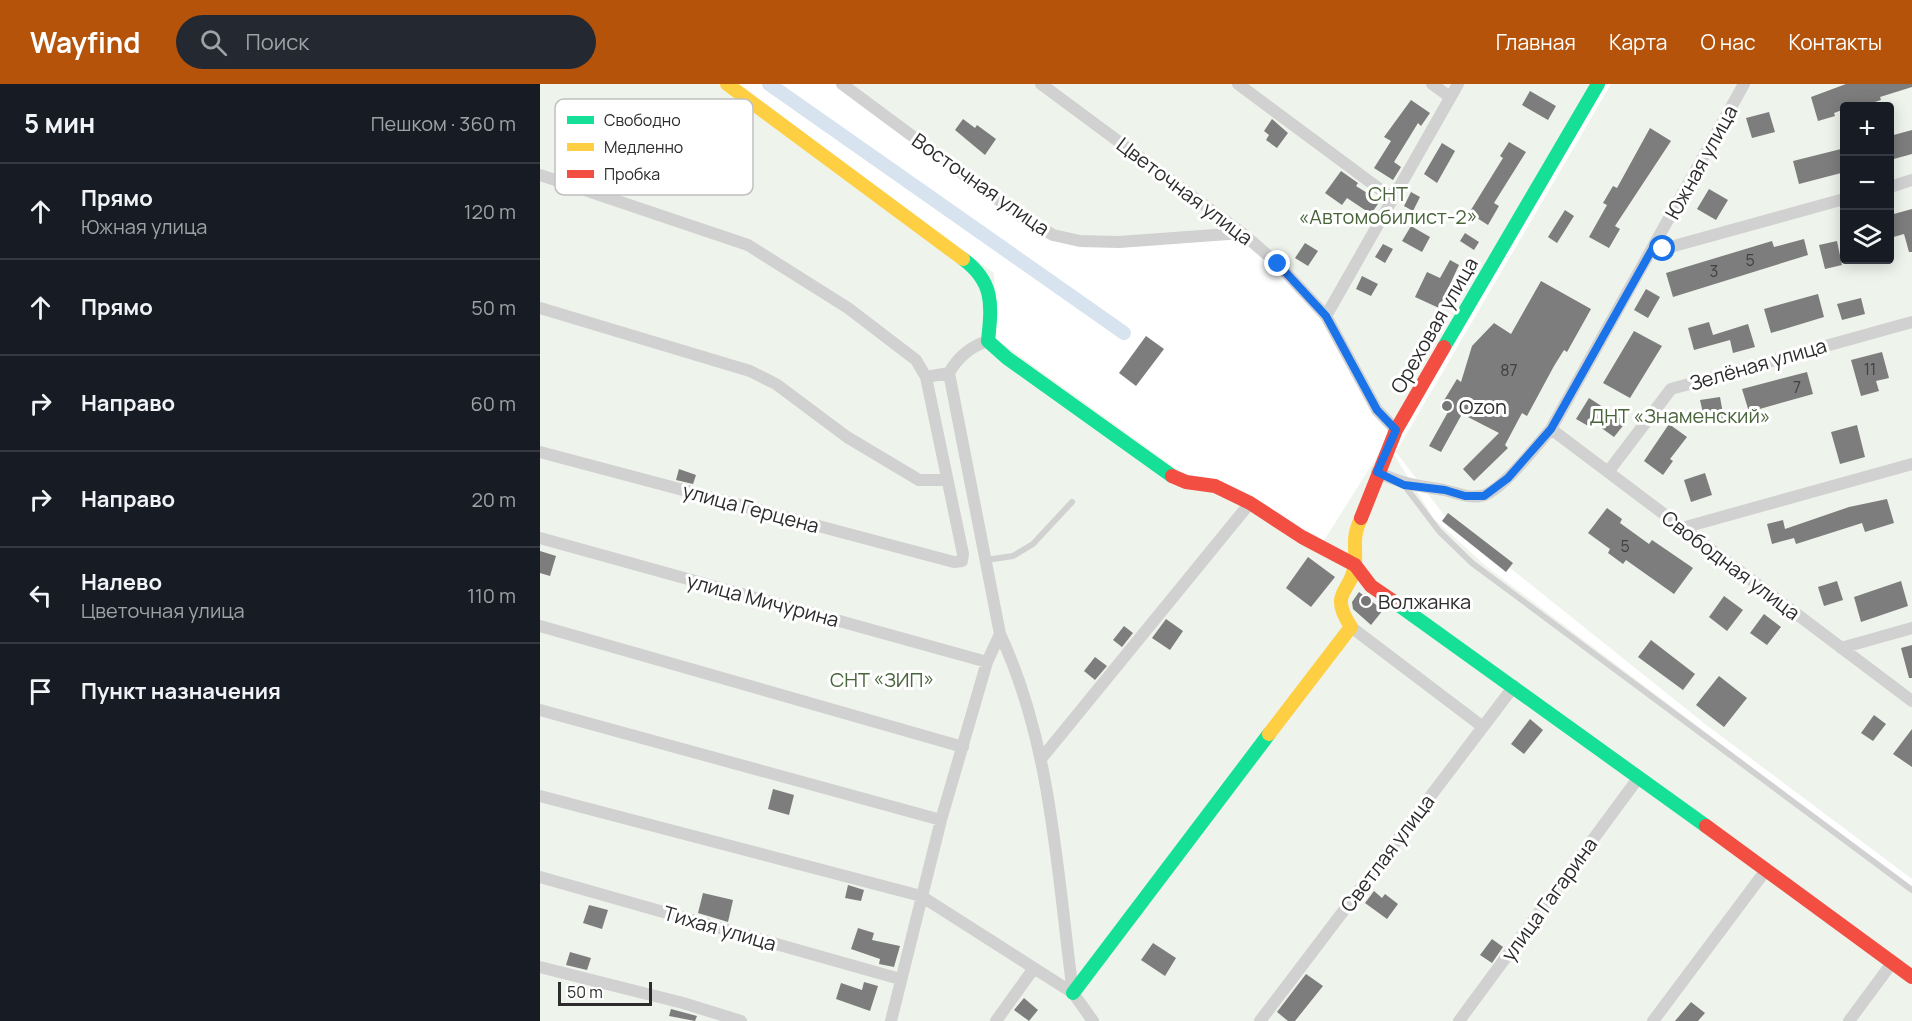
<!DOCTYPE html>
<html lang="ru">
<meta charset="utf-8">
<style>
:root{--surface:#171b24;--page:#242831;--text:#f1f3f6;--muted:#9ea1a6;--line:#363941;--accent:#b45309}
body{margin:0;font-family:Manrope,sans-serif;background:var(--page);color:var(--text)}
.controls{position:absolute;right:18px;top:18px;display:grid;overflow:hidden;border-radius:6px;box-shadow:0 3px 15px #0003}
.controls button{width:54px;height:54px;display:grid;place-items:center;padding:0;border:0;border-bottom:2px solid var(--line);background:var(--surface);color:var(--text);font:30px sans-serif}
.scale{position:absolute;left:18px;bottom:15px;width:94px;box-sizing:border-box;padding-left:6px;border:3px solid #2c2c2c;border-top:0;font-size:16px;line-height:21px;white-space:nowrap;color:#2c2c2c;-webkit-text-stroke:4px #fff;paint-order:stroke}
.stop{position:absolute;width:18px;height:18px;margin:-14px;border:4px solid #1a73e8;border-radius:50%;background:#fff}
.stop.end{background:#1a73e8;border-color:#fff;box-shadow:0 2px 6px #0008}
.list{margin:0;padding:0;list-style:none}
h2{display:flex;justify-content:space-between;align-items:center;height:78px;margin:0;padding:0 24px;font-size:26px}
h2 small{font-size:20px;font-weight:400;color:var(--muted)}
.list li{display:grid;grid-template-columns:39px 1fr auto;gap:18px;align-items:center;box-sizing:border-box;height:96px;padding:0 24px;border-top:2px solid var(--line)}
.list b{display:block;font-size:22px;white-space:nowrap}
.list p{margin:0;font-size:20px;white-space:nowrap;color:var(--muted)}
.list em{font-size:20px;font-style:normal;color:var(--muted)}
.icon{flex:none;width:33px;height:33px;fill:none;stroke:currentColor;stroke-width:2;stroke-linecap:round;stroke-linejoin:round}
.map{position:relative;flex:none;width:1372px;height:937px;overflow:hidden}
header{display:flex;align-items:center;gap:36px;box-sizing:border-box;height:84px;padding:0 30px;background:var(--accent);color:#fff}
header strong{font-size:28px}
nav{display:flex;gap:33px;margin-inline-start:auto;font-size:21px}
.search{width:420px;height:54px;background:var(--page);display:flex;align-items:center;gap:15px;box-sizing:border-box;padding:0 21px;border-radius:33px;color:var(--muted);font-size:22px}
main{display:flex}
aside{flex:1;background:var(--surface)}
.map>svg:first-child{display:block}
.green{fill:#eef3eb;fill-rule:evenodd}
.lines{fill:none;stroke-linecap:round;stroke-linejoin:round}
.canal{stroke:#d7e3ef;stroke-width:14}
.building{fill:#7d7d7d}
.lane{stroke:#d1d1d1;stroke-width:6}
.street{stroke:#d1d1d1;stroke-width:12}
.fast{stroke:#16e098;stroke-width:14}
.slow{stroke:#ffcf43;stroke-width:14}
.jam{stroke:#f24e42;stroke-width:14}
.route{stroke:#1a73e8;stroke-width:8}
.poi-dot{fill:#767676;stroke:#fff;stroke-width:2}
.labels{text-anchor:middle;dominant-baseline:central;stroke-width:6;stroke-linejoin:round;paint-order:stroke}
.number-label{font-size:16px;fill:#404040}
.street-label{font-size:20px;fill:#2c2c2c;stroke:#fff}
.park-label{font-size:20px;fill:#4a653c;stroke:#fff}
.poi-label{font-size:20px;fill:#2c2c2c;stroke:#fff;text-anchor:start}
.key{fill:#fff;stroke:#c0c0c0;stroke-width:1.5}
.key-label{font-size:16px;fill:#2c2c2c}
</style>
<header>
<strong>Wayfind</strong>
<div class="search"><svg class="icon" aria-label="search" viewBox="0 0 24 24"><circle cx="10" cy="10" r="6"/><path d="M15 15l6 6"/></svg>Поиск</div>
<nav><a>Главная</a><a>Карта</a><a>О нас</a><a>Контакты</a></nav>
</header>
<main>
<aside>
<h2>5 мин<small>Пешком · 360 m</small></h2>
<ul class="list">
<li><svg class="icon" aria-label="ahead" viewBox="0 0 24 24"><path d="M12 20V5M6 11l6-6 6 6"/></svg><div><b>Прямо</b><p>Южная улица</p></div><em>120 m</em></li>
<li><svg class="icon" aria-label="ahead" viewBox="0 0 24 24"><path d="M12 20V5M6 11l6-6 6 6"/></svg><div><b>Прямо</b></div><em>50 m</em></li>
<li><svg class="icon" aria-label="right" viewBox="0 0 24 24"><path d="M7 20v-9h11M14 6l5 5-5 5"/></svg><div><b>Направо</b></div><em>60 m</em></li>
<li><svg class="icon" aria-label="right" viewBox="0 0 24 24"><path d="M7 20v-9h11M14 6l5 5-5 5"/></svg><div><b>Направо</b></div><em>20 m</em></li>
<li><svg class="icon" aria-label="left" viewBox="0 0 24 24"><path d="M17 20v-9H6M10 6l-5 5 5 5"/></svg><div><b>Налево</b><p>Цветочная улица</p></div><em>110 m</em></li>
<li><svg class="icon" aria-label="arrive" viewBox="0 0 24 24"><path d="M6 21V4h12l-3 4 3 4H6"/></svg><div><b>Пункт назначения</b></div></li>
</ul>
</aside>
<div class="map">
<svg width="1372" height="937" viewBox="0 0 1372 937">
<rect width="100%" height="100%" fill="#fff"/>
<path class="green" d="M0,0h198l256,189 2,66 189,136 138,67 60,-95 13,11 38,61 53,48 425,321v133h-1372z
M302,0h756l-202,346 -70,-114 -84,-83 -123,9 -66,-7z
M1071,0h301v795l-207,-155 -261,-209 -48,-63zM1304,22h46v154h-46z"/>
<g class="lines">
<path class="canal" d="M229,0l355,249"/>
</g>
<path class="building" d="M1306,0h66v3l-32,10 1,3 -18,6h-18v3l-11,4 1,3 -17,5 -7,-24z
M990,7l26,15 -8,14 -26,-15z
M871,16l19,13 -9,13 -3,-3 -24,39 7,5 -8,13 -19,-12 17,-27 -7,-4z
M1229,28l6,20 -23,6 -6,-20z
M423,35l12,9 2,-3 19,14 -11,16 -30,-25z
M732,35l16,14 -11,15 -11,-8 3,-5 -5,-4z
M1110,44l21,13 -56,85 5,3 -11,19 -20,-11 18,-32 -4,-2 10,-17 4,2z
M1372,46v24l-22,6v-24z
M969,58l17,10 -32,51 5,3 -11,19 -19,-12 34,-55 -3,-2z
M902,59l13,8 -18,32 -13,-9z
M1305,64v24l-46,12 -6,-23z
M801,87l17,12 -2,3 24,15 -9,13 -24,-16 -5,7 -17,-12z
M1169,105l19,11 -12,20 -19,-11z
M871,108l9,5 -7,14 -9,-5z
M1372,125v43h-3l-5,-18 -14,4v-23z
M1025,126l9,6 -17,27 -9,-6z
M871,142l19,11 -8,15 -20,-11z
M925,149l14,9 -5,8 -14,-9z
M1264,155l4,16 -135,42 -7,-24 106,-32 2,6z
M1297,157l5,24 -17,4 -6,-24z
M765,159l13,8 -10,15 -13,-8z
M843,160l10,5 -8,14 -10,-6z
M910,176l9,5 -20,43 -24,-11 12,-25 13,6z
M822,192l16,8 -7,12 -15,-7z
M1001,197l50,28 -24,43 -3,-2 -10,16 -27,50 -5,-3 -17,32 3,3 -34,33 -11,-12 36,-36 -37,-19 -21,38 -12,-6 19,-34 -8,-5 17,-28 4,3 11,-36 22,-23 17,11z
M1106,205l14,8 -12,21 -14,-8z
M1278,210l6,23 -53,16 -7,-24z
M1321,214l4,16 -23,6 -5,-16z
M1169,238l4,13 35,-11 7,23 -22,6 -3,-13 -36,10 -6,-22z
M1094,247l28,15 -32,52 -27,-15z
M606,252l18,13 -28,37 -17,-13z
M1342,268l7,26 -13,3 3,10 -18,5 -10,-36z
M1267,288l6,22 -64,18 -7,-23z
M1180,313l4,22 -19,3 -5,-22z
M1049,314l37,24 -12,15 -21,-15 -3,5 -14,-8z
M1129,340l18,13 -17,22 3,2 -10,14 -19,-14z
M1317,341l8,32 -25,7 -9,-32z
M139,385l17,6 -3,9 -17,-4z
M1165,389l7,22 -21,7 -7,-22z
M1347,415l7,24 -29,9 -3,-9 -66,21 -2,-6 -22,6 -5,-20 16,-4 2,9 64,-22z
M1067,424l15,11 -2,4 29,21 3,-4 41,28 -19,26 -48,-34 -3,4 -15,-11 2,-4 -22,-16z
M908,429l65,50 -7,9 -64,-51z
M0,467l16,5 -6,20 -10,-3z
M768,473l27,20 -24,30 -25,-19z
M1297,497l6,19 -19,6 -6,-19z
M1361,497l7,25 -47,16 -7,-25z
M819,508l24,18 -12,15 -18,-16 -1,-7z
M1184,512l19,14 -16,21 -18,-14z
M1224,530l17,13 -14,18 -17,-12z
M626,535l17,12 -13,19 -18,-12z
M584,542l9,7 -11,14 -9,-7z
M1111,556l44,34 -12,16 -45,-33z
M1372,561v33h-3l-8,-30z
M555,573l12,9 -12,14 -11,-9z
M1179,592l28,22 -23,29 -28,-22z
M1334,631l12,9 -13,17 -12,-8z
M990,635l13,11 -19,24 -13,-10z
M1372,645v38l-19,-13z
M233,705l21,6 -5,20 -21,-6z
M308,801l16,5 -3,11 -16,-3z
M834,807l8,7 3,-4 13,10 -11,15 -22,-16z
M163,809l30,7 -5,22 -30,-9z
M49,821l19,5 -6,19 -19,-6z
M318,844l16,5 -2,7 28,6 -6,21 -15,-3 1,-5 -29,-10z
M952,855l11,8 -11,16 -12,-8z
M613,859l23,15 -11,18 -24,-16z
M30,868l21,6 -4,12 -21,-5z
M766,890l17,12 -28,35h-7l-11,-9z
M324,898l14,4 -8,25 -34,-12 5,-16 21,7z
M484,914l14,12 -9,11 -15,-11z
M1151,918l14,11 -7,8h-23z
M131,925l26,7 -2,5 -26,-5z"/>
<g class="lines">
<path class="lane" d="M864,401l35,46 33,32 440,327
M446,476l27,-4 20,-12 39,-42"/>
<path class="street" d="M302,0l178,132 33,19 27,6 39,1 123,-9
M501,0l201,149 36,31 48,52 51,94 19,20
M698,0l155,115
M892,0l18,13
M0,91l208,70 100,63 68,52 10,17 23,-4
M1350,103l22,-7
M1114,162l9,3 181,-50
M0,224l210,63 26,13 71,53 72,43h27
M786,232l132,-232
M1011,345l361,272
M0,368l414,110 8,-1 1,-7 -37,-177
M837,388c28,13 39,13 67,18 13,3 23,8 37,6 19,-3 56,-51 70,-67l193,-345
M1068,388l63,-83 241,-67
M1142,444l230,-64
M0,454l447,124
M0,542l423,121
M811,543l132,100
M460,550c52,111 57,239 73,359
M1301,564l71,-20
M0,626l401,110
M501,675l209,-256
M0,712l381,100 152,97 20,28
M0,793l360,102
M0,883l143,36 58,18
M351,937l50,-201 46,-158 13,-28 -51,-261c9,-16 22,-27 39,-32
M456,937l38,-53
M720,937l254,-335
M919,937l180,-244
M1113,937l113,-151
M1309,937l43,-58"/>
<path class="fast" d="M423,175c31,23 29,45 25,82l19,17 165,118
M904,263l154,-263
M853,517l313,225
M533,909l196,-259"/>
<path class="slow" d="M187,0l236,175
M729,650l82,-107c-24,-37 2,-34 4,-64 1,-21 -3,-24 6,-45"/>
<path class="jam" d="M632,392l14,6 29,4 35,17 52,34 53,28 16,21 22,15
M821,434l35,-88 48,-83
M1166,742l206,151"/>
</g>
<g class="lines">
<path class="route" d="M738,180l48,52 51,94 19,20 -19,42 27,13 41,5 20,6h19l24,-18 43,-49 103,-183 9,3"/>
</g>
<g class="poi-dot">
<circle cx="907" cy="322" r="6"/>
<circle cx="826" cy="517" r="6"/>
</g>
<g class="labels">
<g class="number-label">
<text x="1210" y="176">5</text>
<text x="1174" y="187">3</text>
<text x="1330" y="285">11</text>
<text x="969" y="286">87</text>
<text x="1257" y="303">7</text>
<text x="1085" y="462">5</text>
</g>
<g class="street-label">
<text transform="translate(1161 78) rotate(-61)">Южная улица</text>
<text transform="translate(441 100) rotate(35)">Восточная улица</text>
<text transform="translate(645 107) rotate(37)">Цветочная улица</text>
<text transform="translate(894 241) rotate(-60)">Ореховая улица</text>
<text transform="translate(1218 280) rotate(-16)">Зелёная улица</text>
<text transform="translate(211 424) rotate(15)">улица Герцена</text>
<text transform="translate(1191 481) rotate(37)">Свободная улица</text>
<text transform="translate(223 516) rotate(15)">улица Мичурина</text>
<text transform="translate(847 769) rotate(-53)">Светлая улица</text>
<text transform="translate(1009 815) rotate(-54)">улица Гагарина</text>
<text transform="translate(180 844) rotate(16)">Тихая улица</text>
</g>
<g class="park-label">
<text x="848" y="109">СНТ<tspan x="848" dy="23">«Автомобилист-2»</tspan></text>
<text x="1140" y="331">ДНТ «Знаменский»</text>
<text x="342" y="595">СНТ «ЗИП»</text>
</g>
<g class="poi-label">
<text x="919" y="322">Ozon</text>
<text x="838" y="517">Волжанка</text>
</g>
</g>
<rect x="15" y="15" width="198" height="96" rx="9" class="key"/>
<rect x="27" y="32" width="27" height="8" fill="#16e098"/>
<rect x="27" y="59" width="27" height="8" fill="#ffcf43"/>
<rect x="27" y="86" width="27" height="8" fill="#f24e42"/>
<g class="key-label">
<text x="64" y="42">Свободно</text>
<text x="64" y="69">Медленно</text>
<text x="64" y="96">Пробка</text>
</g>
</svg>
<div class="controls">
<button>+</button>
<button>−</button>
<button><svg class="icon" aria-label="layers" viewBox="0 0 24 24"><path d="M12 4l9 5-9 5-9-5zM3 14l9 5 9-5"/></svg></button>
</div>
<div class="scale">50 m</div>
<div class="stop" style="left:1123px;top:165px"></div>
<div class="stop end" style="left:738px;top:180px"></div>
</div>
</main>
